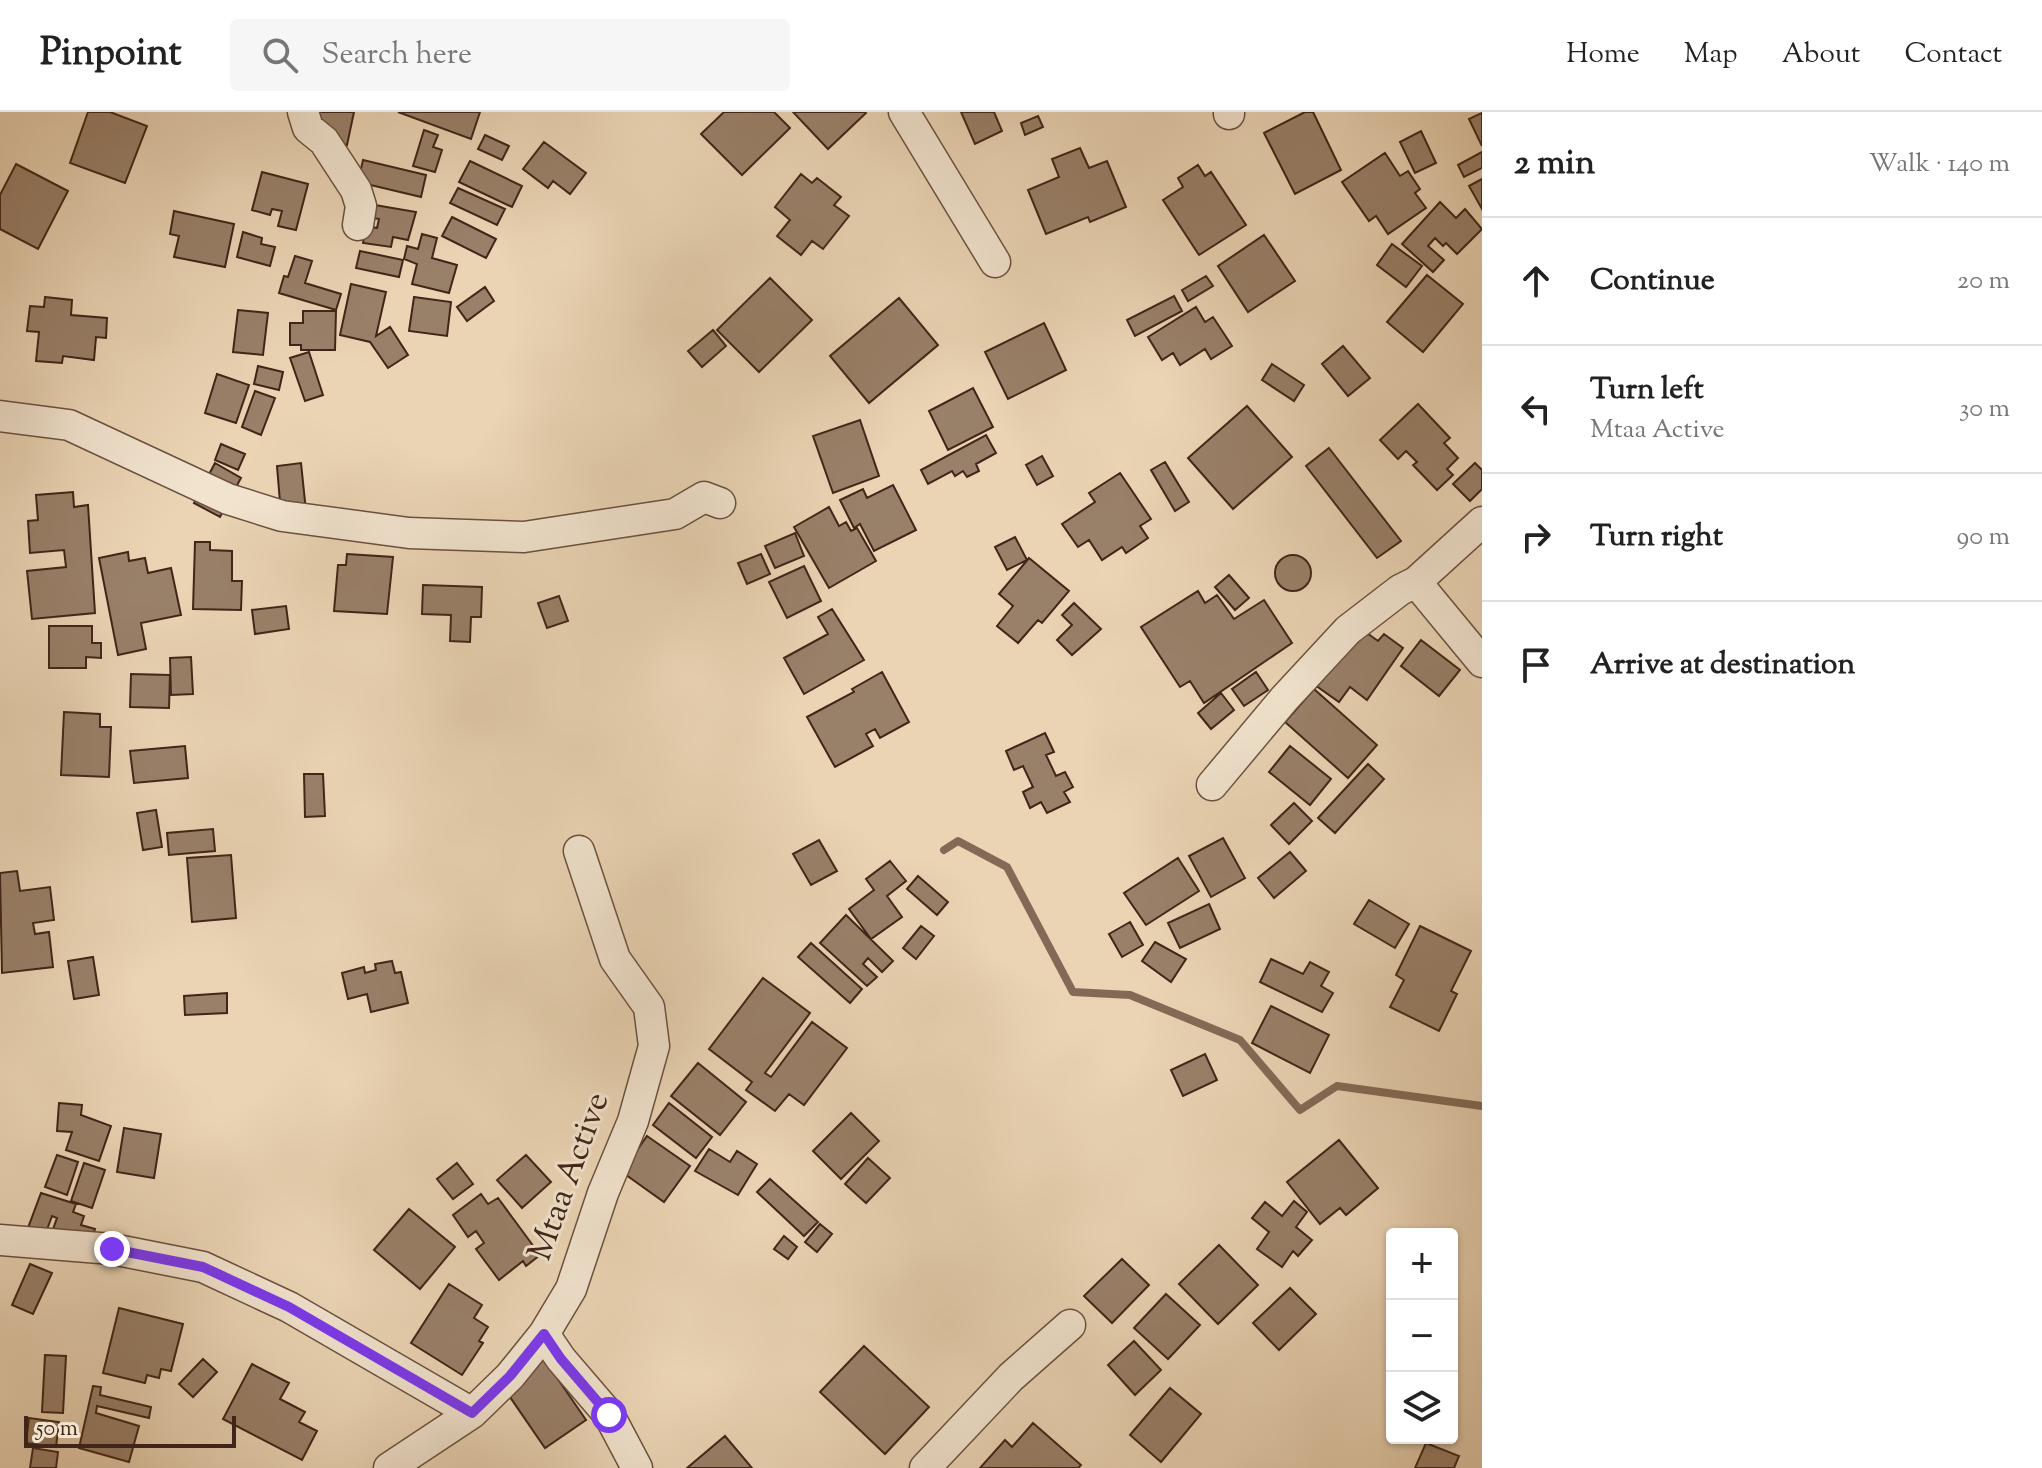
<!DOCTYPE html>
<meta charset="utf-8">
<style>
:root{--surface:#fff;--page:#f6f6f6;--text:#222;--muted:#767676;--line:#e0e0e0}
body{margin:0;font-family:"Sorts Mill Goudy",serif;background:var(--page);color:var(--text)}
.controls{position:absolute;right:24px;bottom:24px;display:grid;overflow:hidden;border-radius:8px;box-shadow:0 2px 6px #0004}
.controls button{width:72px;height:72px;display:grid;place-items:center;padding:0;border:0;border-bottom:2px solid var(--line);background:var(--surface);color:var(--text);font:40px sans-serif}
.scale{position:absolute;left:24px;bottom:20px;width:212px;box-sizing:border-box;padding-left:8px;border:4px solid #412518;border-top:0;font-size:22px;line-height:28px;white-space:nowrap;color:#412518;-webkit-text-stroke:6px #f1e3ce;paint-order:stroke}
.stop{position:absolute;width:24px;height:24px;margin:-18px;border:6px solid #7c3aed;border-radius:50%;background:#fff}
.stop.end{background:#7c3aed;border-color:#fff;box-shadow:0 2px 8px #0008}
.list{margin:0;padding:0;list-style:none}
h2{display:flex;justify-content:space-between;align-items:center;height:104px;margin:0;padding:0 32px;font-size:34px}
h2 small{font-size:26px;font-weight:400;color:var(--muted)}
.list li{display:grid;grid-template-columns:52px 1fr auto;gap:24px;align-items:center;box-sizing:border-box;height:128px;padding:0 32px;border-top:2px solid var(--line)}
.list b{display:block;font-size:30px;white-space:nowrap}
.list p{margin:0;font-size:26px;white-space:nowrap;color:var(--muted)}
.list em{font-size:26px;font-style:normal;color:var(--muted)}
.icon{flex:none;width:44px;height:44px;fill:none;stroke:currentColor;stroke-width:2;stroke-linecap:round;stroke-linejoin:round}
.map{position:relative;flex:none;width:1482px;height:1356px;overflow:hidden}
header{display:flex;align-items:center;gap:48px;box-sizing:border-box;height:112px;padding:0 40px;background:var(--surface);border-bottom:2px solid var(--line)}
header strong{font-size:38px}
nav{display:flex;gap:44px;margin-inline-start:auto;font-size:28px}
.search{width:560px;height:72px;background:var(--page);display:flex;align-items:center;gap:20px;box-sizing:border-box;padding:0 28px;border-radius:8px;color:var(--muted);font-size:30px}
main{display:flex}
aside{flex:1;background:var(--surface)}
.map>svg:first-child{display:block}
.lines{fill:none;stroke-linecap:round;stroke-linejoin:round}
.stream{stroke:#846a56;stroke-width:8}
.building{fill:#998069;stroke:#412518;stroke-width:2}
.minor-casing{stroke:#6b513f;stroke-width:33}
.minor{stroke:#f1e3ce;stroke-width:30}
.route{stroke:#7c3aed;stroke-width:10}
.labels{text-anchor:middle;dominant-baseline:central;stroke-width:6;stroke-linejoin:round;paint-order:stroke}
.street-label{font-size:34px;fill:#412518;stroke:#f1e3ce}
</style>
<header>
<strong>Pinpoint</strong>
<div class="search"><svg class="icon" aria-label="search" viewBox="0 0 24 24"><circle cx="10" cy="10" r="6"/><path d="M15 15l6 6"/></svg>Search here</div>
<nav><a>Home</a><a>Map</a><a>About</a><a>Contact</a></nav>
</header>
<main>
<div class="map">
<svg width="1482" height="1356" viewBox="0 0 1482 1356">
<rect width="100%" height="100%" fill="#ead4b4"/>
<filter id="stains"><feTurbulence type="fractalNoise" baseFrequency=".0025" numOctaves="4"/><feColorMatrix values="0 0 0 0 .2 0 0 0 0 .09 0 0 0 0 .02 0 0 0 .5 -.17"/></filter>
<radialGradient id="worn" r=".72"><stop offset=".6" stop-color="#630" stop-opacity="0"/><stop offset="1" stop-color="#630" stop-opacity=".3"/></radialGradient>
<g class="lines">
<path class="stream" d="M944,738l14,-9 49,26 66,125 57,3 110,45 60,70 37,-24 145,20"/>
</g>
<path class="building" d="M88,0h22l37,14 -22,57 -55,-20z
M312,0h42l-7,33 -40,-7z
M398,0h82l-9,27z
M724,0h50l16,16 -48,47 -41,-41z
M793,0h72l1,1 -38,36z
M961,0h33l8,19 -27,13z
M1305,0h8l28,58 -46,24 -31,-61z
M1482,1v33l-13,-27z
M1038,4l5,11 -18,8 -4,-12z
M424,18l14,5 -5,12 9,3 -7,22 -22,-6z
M1421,19l15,32 -21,10 -15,-31z
M485,23l24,11 -7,14 -24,-11z
M544,30l42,31 -16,21 -17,-13 -5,7 -25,-19z
M1080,36l9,20 18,-7 19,46 -36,15 -2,-5 -42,17 -18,-44 31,-13 -7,-18z
M1482,40v16l-18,9 -6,-12z
M1385,41l15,23 8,-5 12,18 -5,4 11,15 -38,26 -12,-18 -7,5 -27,-39z
M363,48l63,15 -5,22 -63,-15z
M470,49l52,25 -10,21 -53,-25z
M16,52l52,27 -30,58 -38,-20v-34z
M1198,53l7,11 6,-4 35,53 -47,30 -36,-55 20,-13 -5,-9z
M262,60l46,12 -12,46 -18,-4 4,-15 -10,-2 -2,6 -18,-5z
M801,62l11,9 5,-5 24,19 -7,8 15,11 -26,33 -11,-8 -11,14 -24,-19 13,-16 -15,-13z
M1482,67v30l-13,-23z
M458,76l47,21 -8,16 -47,-22z
M1440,90l16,16 9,-9 17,20 -25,25 -11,-11 -3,3 -8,-8 -7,8 16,14 -11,12 -31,-28z
M369,92l47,8 -8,28 -15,-3 -2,10 -28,-4 3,-17 11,2 2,-9 -12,-2z
M174,99l60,13 -9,43 -51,-10 5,-21 -9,-2z
M452,105l44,22 -10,19 -44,-22z
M243,120l19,6 -1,6 14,3 -5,19 -33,-9z
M422,122l15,4 -5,20 25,7 -8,28 -37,-9 5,-20 -13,-5 3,-13 11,3z
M1264,123l31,46 -47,31 -30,-46z
M1392,132l30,22 -16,21 -29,-22z
M360,139l43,9 -4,17 -43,-9z
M295,144l17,5 -7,22 36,11 -5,16 -57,-17 5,-17 4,1z
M1427,163l36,29 -40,48 -36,-30z
M1206,164l7,10 -25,15 -6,-11z
M770,166l42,42 -53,52 -42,-42z
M351,172l35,8 -10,44 14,-9 18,28 -20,13 -18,-26 -30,-7z
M485,175l9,14 -27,20 -10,-14z
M1174,184l8,15 -47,25 -8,-16z
M45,185l27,3 -1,15 36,3 -1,20 -10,-1 -2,23 -31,-4 -1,7 -26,-2 3,-29 -12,-1 3,-25 14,1z
M414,185l37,5 -4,34 -38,-5z
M899,186l39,47 -69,58 -39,-47z
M1196,195l9,15 8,-5 19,29 -21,13 -6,-10 -25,16 -7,-12 -11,7 -14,-23z
M238,198l30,3 -5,42 -30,-3z
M303,199h33l-1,39h-34v-5h-11v-22h13z
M1044,211l22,47 -58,29 -23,-47z
M713,218l13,16 -24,21 -14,-16z
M1343,234l27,32 -22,18 -26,-32z
M309,240l14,43 -18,6 -15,-43z
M1272,252l32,21 -10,16 -32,-21z
M258,254l25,6 -4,18 -25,-6z
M217,262l32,11 -13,38 -31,-10z
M973,276l20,39 -45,23 -19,-39z
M255,279l20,7 -14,37 -19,-8z
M1418,292l32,34 -6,5 14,15 -11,11 6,6 -16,15 -24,-25 4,-3 -11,-11 -8,8 -18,-19z
M1247,294l45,51 -59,52 -45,-51z
M860,308l19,56 -46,17 -20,-57z
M986,323l10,18 -20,11 3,7 -12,6 -4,-6 -8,5 -3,-5 -24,13 -7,-14z
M221,332l24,10 -7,16 -23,-10z
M1329,336l72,93 -24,17 -71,-92z
M1042,344l11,20 -16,9 -11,-20z
M1165,350l24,40 -14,9 -24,-41z
M215,351l26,15 -21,39 -26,-14z
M301,351l5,48 -25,3 -4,-48z
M1475,351l7,7v19l-12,12 -17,-17z
M1120,361l31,46 -11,7 8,12 -22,15 -4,-6 -20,13 -13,-20 -11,7 -16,-23 33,-22 -6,-9z
M893,373l23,45 -42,21 -14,-27 -6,4 -14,-28 23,-11 4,9z
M73,380l1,15 14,-2 7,108 -63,6 -5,-48 39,-4 -2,-17 -34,3 -2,-32 10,-1 -2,-25z
M829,395l10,19 7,-4 5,9 6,-3 19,33 -47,27 -35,-61z
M795,421l9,23 -29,12 -10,-22z
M1015,425l12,23 -20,10 -12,-23z
M195,430h15v8l22,1v30h10l-1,29 -48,-1z
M128,440l1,9 16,-3 3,15 23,-5 10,47 -40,8 5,26 -28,6 -19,-97z
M347,442l46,3 -6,57 -53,-3 4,-46h8z
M761,442l9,20 -23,10 -9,-21z
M1275 461a18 18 0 1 1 36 0a18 18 0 1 1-36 0Z
M1029,446l40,33 -27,32 -4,-3 -20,23 -21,-17 16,-20 -14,-12z
M804,454l17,35 -34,17 -18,-36z
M1229,463l20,23 -14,12 -20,-23z
M423,473l59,2 -1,30h-10l-1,25 -20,-1 1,-26 -29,-1z
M1198,479l7,12 12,-8 17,24 30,-19 28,43 -88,60 -14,-22 -10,6 -39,-60z
M559,484l9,25 -21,7 -9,-25z
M1074,491l27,26 -29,26 -15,-15 15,-15 -10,-10z
M286,494l3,23 -34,5 -3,-24z
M832,497l32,51 -60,34 -20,-36 44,-24 -10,-17z
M1356,513l22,16 6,-7 19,14 -36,52 -17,-13 -11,15 -31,-22z
M49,514h43v17h9v15l-15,-1v11h-37z
M1421,528l39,30 -21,26 -38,-30z
M191,545l2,37 -22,1 -1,-37z
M882,560l27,50 -29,16 -5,-9 -9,5 7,12 -38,21 -28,-50 47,-25 -2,-3z
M1256,560l12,18 -24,16 -12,-17z
M131,562l39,1 -1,33 -39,-1z
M1314,577l63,56 -29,33 -63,-56z
M1221,581l13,17 -23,19 -13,-16z
M64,600l36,2v13h11l-2,50 -48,-2z
M1045,621l9,19 -8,3 10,21 9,-4 8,15 -9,5 6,10 -23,11 -6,-11 -11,6 -7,-16 10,-5 -10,-21 -9,4 -8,-19z
M185,634l3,32 -54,5 -4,-32z
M1290,634l41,33 -21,26 -41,-33z
M1368,652l16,15 -49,54 -17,-15z
M304,662h19l2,42 -20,1z
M1294,691l18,18 -23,23 -18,-19z
M156,698l6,37 -19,3 -6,-37z
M213,717l2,22 -46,4 -2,-22z
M1223,726l22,40 -34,19 -22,-41z
M819,728l18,31 -26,14 -18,-31z
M1290,740l16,19 -32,27 -16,-20z
M231,743l5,63 -44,4 -5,-64z
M1178,746l21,33 -53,34 -22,-32z
M890,749l16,20 -19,15 15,21 -31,22 -22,-30 25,-19 -8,-11z
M17,759l3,20 30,-4 4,33 -21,3 2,11 14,-2 4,35 -51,6 -2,-100z
M918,764l30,26 -11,13 -30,-26z
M1369,788l40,24 -14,24 -41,-24z
M1209,792l11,25 -40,19 -12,-25z
M846,803l47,46 -11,11 -14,-14 -5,6 14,13 -10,9 -47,-43z
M1130,810l13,23 -21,12 -13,-23z
M921,814l13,10 -18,23 -13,-11z
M1420,814l51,25 -20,40 6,3 -18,37 -49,-24 14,-27 -8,-5z
M1155,830l31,17 -15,23 -29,-21z
M811,831l51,46 -12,14 -52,-46z
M93,845l6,38 -25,4 -6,-38z
M1271,847l32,15 7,-12 19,10 -8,14 12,7 -11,19 -62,-30z
M392,849l3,12 6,-1 7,31 -37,9 -4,-18 -19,5 -6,-26 22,-6 1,6 11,-3 -1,-6z
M763,866l47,35 -45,60 6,4 41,-55 35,26 -43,57 -15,-11 -14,17 -29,-21 6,-8 -43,-33z
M227,881v20l-42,2 -1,-19z
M1271,894l58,29 -19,38 -58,-30z
M1205,942l12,26 -34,16 -12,-26z
M698,951l48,39 -26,33 -49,-39z
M59,991l23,2 -1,10 30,11 -12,35 -33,-11 6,-18 -15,-1z
M669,991l43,34 -16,21 -43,-33z
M851,1001l28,28 -38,38 -28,-28z
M124,1016l37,6 -7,44 -37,-6z
M647,1024l43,30 -26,36 -42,-30z
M1339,1028l39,48 -32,27 -6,-7 -20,16 -33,-42z
M709,1037l21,13 7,-11 20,13 -19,31 -43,-24z
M57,1043l21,7 -11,33 -22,-8z
M526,1043l25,27 -29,26 -25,-28z
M868,1046l22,20 -24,25 -21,-19z
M84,1051l21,7 -13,38 -21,-7z
M457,1051l16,21 -20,15 -16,-20z
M770,1067l48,43 -14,14 -47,-44z
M41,1081l35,11 -3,8 11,4 -3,9 14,4 -5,16 -43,1 10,-28 -5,-2 -10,27 -17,-7z
M481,1082l7,10 10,-6 42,57 -14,11 -3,-5 -24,19 -23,-31 8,-6 -8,-12 -8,6 -15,-22z
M1294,1089l13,11 -11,15 16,13 -14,16 -5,-5 -11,16 -25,-18 12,-17 -17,-14 13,-16 17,14z
M409,1097l46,38 -35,42 -46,-39z
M820,1112l12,10 -15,18 -12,-10z
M784,1124l13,11 -9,12 -14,-10z
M1219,1133l39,40 -40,39 -39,-40z
M1122,1147l27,26 -37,38 -28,-27z
M30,1152l22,9 -19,41 -21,-9z
M449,1172l33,21 -8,13 14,9 -9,14 4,2 -21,32 -51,-32z
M1290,1176l26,26 -37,36 -26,-27z
M1166,1182l34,31 -32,34 -34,-31z
M119,1196l64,16 -12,47 -10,-2 -2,9 -12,-3 -2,8 -42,-10z
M1134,1229l27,29 -26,25 -27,-30z
M864,1234l65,61 -44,47 -65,-62z
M540,1241l46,67 -41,28 -46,-67z
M45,1243l21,1 -3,57 -21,-1z
M203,1247l14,13 -24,25 -14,-13z
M252,1252l37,19 -9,16 25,13 -6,10 18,9 -15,29 -79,-41z
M93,1274l8,1 -1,8 51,12 -2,11 -52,-12 -1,7 43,13 -10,36 -50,-14z
M1170,1276l31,26 -40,48 -31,-27z
M29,1306l30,4 -3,25 -30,-4z
M1033,1311l48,42 -3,3h-98l25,-28 7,7z
M725,1324l27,32h-65z
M1426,1331l33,13 -5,12h-39z
M33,1336l25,4 -2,16h-26z"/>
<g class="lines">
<defs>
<path id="minor" d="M303,0l5,16 16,13 32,49 5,16 -3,19
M904,0l91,150
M1229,0v2
M0,304l69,9 159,74 54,17 127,17 115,4 151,-23 29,-17 16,6
M1416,470l66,80
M1212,673l72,-86 64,-69 52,-40 16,-8 66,-60
M0,1128l112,9 91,18 86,40 183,106
M544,1222l17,25 48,56 28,53
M389,1356l83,-55 38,-37 34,-42 27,-45 32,-96 30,-72 21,-75 -5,-39 -34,-48 -36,-108
M925,1356l86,-91 59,-52"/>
</defs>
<use href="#minor" class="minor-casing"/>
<use href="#minor" class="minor"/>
</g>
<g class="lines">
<path class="route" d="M112,1137l91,18 86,40 183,106 38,-37 34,-42 17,25 48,56"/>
</g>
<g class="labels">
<g class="street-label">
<text transform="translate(570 1065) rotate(-70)">Mtaa Active</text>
</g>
</g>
<rect width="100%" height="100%" filter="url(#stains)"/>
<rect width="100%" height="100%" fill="url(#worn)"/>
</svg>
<div class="controls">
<button>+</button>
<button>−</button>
<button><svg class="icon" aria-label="layers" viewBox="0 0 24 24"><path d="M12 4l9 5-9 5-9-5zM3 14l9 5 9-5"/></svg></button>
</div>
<div class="scale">50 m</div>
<div class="stop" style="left:609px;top:1303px"></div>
<div class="stop end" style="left:112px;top:1137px"></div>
</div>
<aside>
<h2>2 min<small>Walk · 140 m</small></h2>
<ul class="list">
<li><svg class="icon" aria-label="ahead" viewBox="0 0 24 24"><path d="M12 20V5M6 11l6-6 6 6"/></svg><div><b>Continue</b></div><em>20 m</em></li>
<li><svg class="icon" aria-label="left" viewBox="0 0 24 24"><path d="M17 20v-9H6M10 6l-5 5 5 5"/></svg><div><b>Turn left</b><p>Mtaa Active</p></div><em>30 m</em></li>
<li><svg class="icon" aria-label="right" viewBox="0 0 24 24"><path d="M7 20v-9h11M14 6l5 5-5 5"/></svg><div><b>Turn right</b></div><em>90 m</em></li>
<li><svg class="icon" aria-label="arrive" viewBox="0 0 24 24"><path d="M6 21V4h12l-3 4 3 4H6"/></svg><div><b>Arrive at destination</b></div></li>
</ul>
</aside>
</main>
